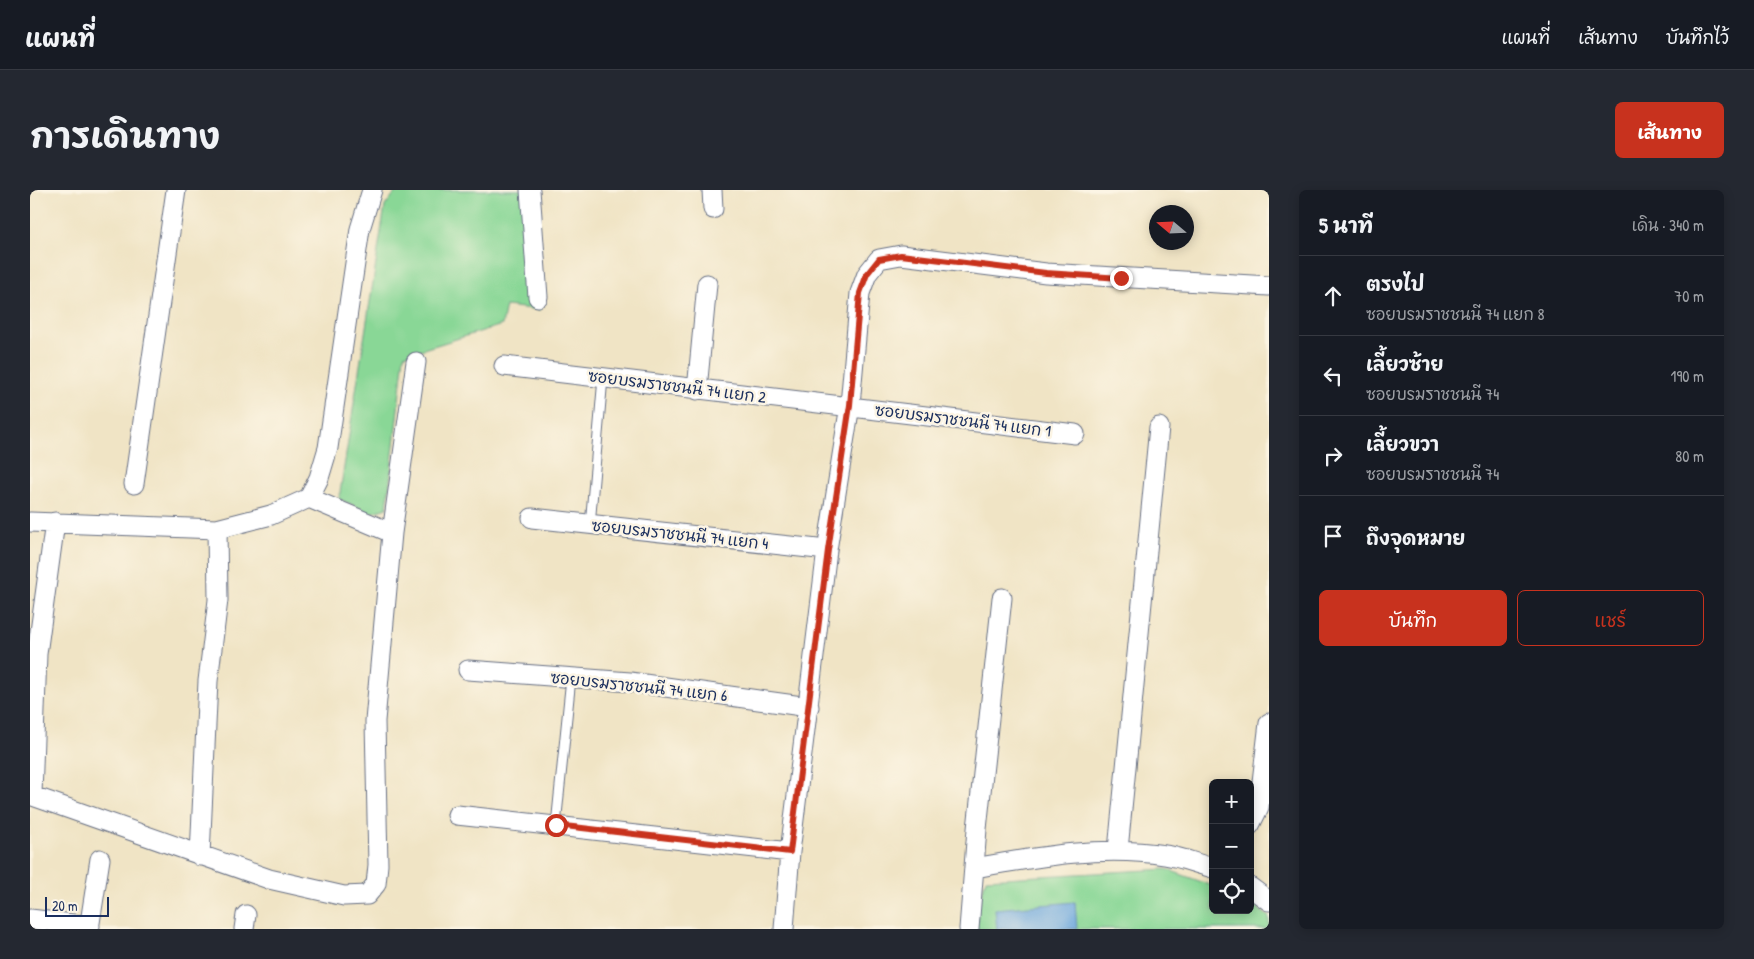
<!DOCTYPE html>
<html lang="th">
<meta charset="utf-8">
<style>
:root{--surface:#171b24;--page:#242831;--text:#f1f3f6;--muted:#9ea1a6;--line:#363941;--accent:#c8321e}
body{margin:0;font-family:"Patrick Hand","Playpen Sans Thai",sans-serif;background:var(--page);color:var(--text)}
.controls{position:absolute;right:15px;bottom:15px;display:grid;overflow:hidden;border-radius:8px;box-shadow:0 2px 12px #0003}
.controls button{width:45px;height:45px;display:grid;place-items:center;padding:0;border:0;border-bottom:1px solid var(--line);background:var(--surface);color:var(--text);font:25px sans-serif}
.compass{position:absolute;left:1119px;top:15px;width:45px;height:45px;border-radius:50%;background:var(--surface);box-shadow:0 2px 12px #0003;rotate:289deg}
.scale{position:absolute;left:15px;bottom:12px;width:64px;box-sizing:border-box;padding-left:5px;border:2px solid #1b2f5e;border-top:0;font-size:14px;line-height:18px;white-space:nowrap;color:#1b2f5e;-webkit-text-stroke:4px #fcf5e5;paint-order:stroke}
.stop{position:absolute;width:15px;height:15px;margin:-11px;border:4px solid #c8321e;border-radius:50%;background:#fff}
.stop.end{background:#c8321e;border-color:#fff;box-shadow:0 1px 5px #0008}
.list{margin:0;padding:0;list-style:none}
h2{display:flex;justify-content:space-between;align-items:center;height:65px;margin:0;padding:0 20px;font-size:21px}
h2 small{font-size:16px;font-weight:400;color:var(--muted)}
.list li{display:grid;grid-template-columns:32px 1fr auto;gap:15px;align-items:center;box-sizing:border-box;height:80px;padding:0 20px;border-top:1px solid var(--line)}
.list b{display:block;font-size:19px;white-space:nowrap}
.list p{margin:0;font-size:16px;white-space:nowrap;color:var(--muted)}
.list em{font-size:16px;font-style:normal;color:var(--muted)}
.actions{display:flex;gap:10px;padding:15px 20px}
.actions a{flex:1;padding:11px 0;border:1px solid var(--accent);border-radius:8px;text-align:center;font-size:18px;color:var(--accent)}
.actions .main{background:var(--accent);color:#fff}
.icon{flex:none;width:28px;height:28px;fill:none;stroke:currentColor;stroke-width:2;stroke-linecap:round;stroke-linejoin:round}
.map{position:relative;flex:none;width:1239px;height:739px;overflow:hidden;border-radius:8px}
header{display:flex;align-items:center;gap:30px;box-sizing:border-box;height:70px;padding:0 25px;background:var(--surface);border-bottom:1px solid var(--line)}
header strong{font-size:24px}
nav{display:flex;gap:28px;margin-inline-start:auto;font-size:18px}
.intro{display:flex;align-items:center;justify-content:space-between;box-sizing:border-box;height:120px;padding:0 30px}
h1{margin:0;font-size:35px}
.button{padding:12px 22px;border-radius:8px;background:var(--accent);color:#fff;font-size:18px;font-weight:700}
main{display:flex;gap:30px;padding:0 30px}
aside{flex:1;background:var(--surface);border-radius:8px;box-shadow:0 2px 12px #0003}
.map>svg:first-child{display:block}
.green{fill:#89d796;stroke:#52837a}
.water{fill:#6da7dd;stroke:#446b9e}
.lines{fill:none;stroke-linecap:round;stroke-linejoin:round}
.service-casing{stroke:#666e82;stroke-width:11}
.minor-casing{stroke:#666e82;stroke-width:21}
.service{stroke:#fff;stroke-width:9}
.minor{stroke:#fff;stroke-width:19}
.route{stroke:#c8321e;stroke-width:6}
.labels{text-anchor:middle;dominant-baseline:central;stroke-width:5;stroke-linejoin:round;paint-order:stroke}
.street-label{font-size:16px;fill:#1b2f5e;stroke:#fcf5e5}
</style>
<header>
<strong>แผนที่</strong>
<nav><a>แผนที่</a><a>เส้นทาง</a><a>บันทึกไว้</a></nav>
</header>
<div class="intro"><h1>การเดินทาง</h1><a class="button">เส้นทาง</a></div>
<main>
<div class="map">
<svg width="1239" height="739" viewBox="0 0 1239 739">
<rect width="100%" height="100%" fill="#fcf5e5"/>
<filter id="ink" filterUnits="userSpaceOnUse"><feTurbulence type="fractalNoise" baseFrequency=".02" numOctaves="2"/><feDisplacementMap in="SourceGraphic" scale="10" xChannelSelector="R" yChannelSelector="G"/><feConvolveMatrix kernelMatrix="1 2 1 2 8 2 1 2 1" color-interpolation-filters="sRGB"/></filter>
<filter id="wash" filterUnits="userSpaceOnUse"><feTurbulence type="fractalNoise" baseFrequency=".0096" numOctaves="4" result="noise"/><feDisplacementMap in="SourceGraphic" scale="20" xChannelSelector="R" yChannelSelector="G"/><feGaussianBlur stdDeviation="1.12" result="paint"/><feColorMatrix in="noise" values="0 0 0 0 0 0 0 0 0 0 0 0 0 0 0 0 0 1.4 0 .05"/><feComposite in="paint" operator="in"/></filter>
<g filter="url(#wash)">
<rect width="100%" height="100%" fill="#f0e4c5"/>
<path class="green" d="M367,0h128l15,120 -34,-4 -4,19 -98,30 -17,153 -16,5 -32,-14 46,-293z
M1136,679l47,17v24h37v-8l19,15v12h-292v-19l9,-31z"/>
<path class="water" d="M1045,712l2,27h-80l-2,-20z"/>
</g>
<g filter="url(#ink)">
<g class="lines">
<defs>
<path id="service" d="M560,335l13,-147
M526,635l15,-147"/>
<path id="minor" d="M500,0l8,107
M682,0l1,19
M474,176c191,24 381,44 571,68
M667,200l10,-106
M104,294l42,-294
M279,308l83,35
M502,328l295,32
M0,332l187,7 54,-14 38,-17 10,-20 9,-30 32,-219 12,-39
M438,480l162,12 179,25
M0,605l239,84 75,17 23,-1 9,-11 2,-19 -3,-144 17,-188 24,-171
M2,605l5,-141 18,-132
M427,625l333,37
M1220,635l9,-18 10,-84
M1088,660l41,-423
M170,666l8,-175 10,-81 -1,-71
M944,678c63,-11 126,-23 191,-13 16,2 32,9 48,13
M1220,697l19,14
M0,729l60,7
M59,739l11,-70
M214,739l2,-14
M754,739l6,-77 37,-302 23,-145 10,-112 7,-19 12,-15 22,-4 145,18 223,13
M939,739l8,-100 25,-231"/>
</defs>
<use href="#service" class="service-casing"/>
<use href="#minor" class="minor-casing"/>
<use href="#service" class="service"/>
<use href="#minor" class="minor"/>
</g>
</g>
<g class="lines" filter="url(#ink)">
<path class="route" d="M526,635l234,27 38,-302 22,-145 10,-112 7,-19 12,-15 22,-4 145,18 75,5"/>
</g>
<g class="labels">
<g class="street-label">
<text transform="translate(647 196) rotate(7)">ซอยบรมราชชนนี 74 แยก 2</text>
<text transform="translate(933 230) rotate(7)">ซอยบรมราชชนนี 74 แยก 1</text>
<text transform="translate(650 344) rotate(6)">ซอยบรมราชชนนี 74 แยก 4</text>
<text transform="translate(609 496) rotate(6)">ซอยบรมราชชนนี 74 แยก 6</text>
</g>
</g>
</svg>
<div class="controls">
<button>+</button>
<button>−</button>
<button><svg class="icon" aria-label="locate" viewBox="0 0 24 24"><circle cx="12" cy="12" r="6"/><path d="M12 2v4M12 18v4M2 12h4M18 12h4"/></svg></button>
</div>
<svg class="compass" viewBox="-18 -18 36 36"><path d="M0-13l5 13h-10z" fill="#e53935"/><path d="M0 13l5-13h-10z" fill="#9ea1a6"/></svg>
<div class="scale">20 m</div>
<div class="stop" style="left:526px;top:635px"></div>
<div class="stop end" style="left:1091px;top:88px"></div>
</div>
<aside>
<h2>5 นาที<small>เดิน · 340 m</small></h2>
<ul class="list">
<li><svg class="icon" aria-label="ahead" viewBox="0 0 24 24"><path d="M12 20V5M6 11l6-6 6 6"/></svg><div><b>ตรงไป</b><p>ซอยบรมราชชนนี 74 แยก 8</p></div><em>70 m</em></li>
<li><svg class="icon" aria-label="left" viewBox="0 0 24 24"><path d="M17 20v-9H6M10 6l-5 5 5 5"/></svg><div><b>เลี้ยวซ้าย</b><p>ซอยบรมราชชนนี 74</p></div><em>190 m</em></li>
<li><svg class="icon" aria-label="right" viewBox="0 0 24 24"><path d="M7 20v-9h11M14 6l5 5-5 5"/></svg><div><b>เลี้ยวขวา</b><p>ซอยบรมราชชนนี 74</p></div><em>80 m</em></li>
<li><svg class="icon" aria-label="arrive" viewBox="0 0 24 24"><path d="M6 21V4h12l-3 4 3 4H6"/></svg><div><b>ถึงจุดหมาย</b></div></li>
</ul>
<div class="actions"><a class="main">บันทึก</a><a>แชร์</a></div>
</aside>
</main>
